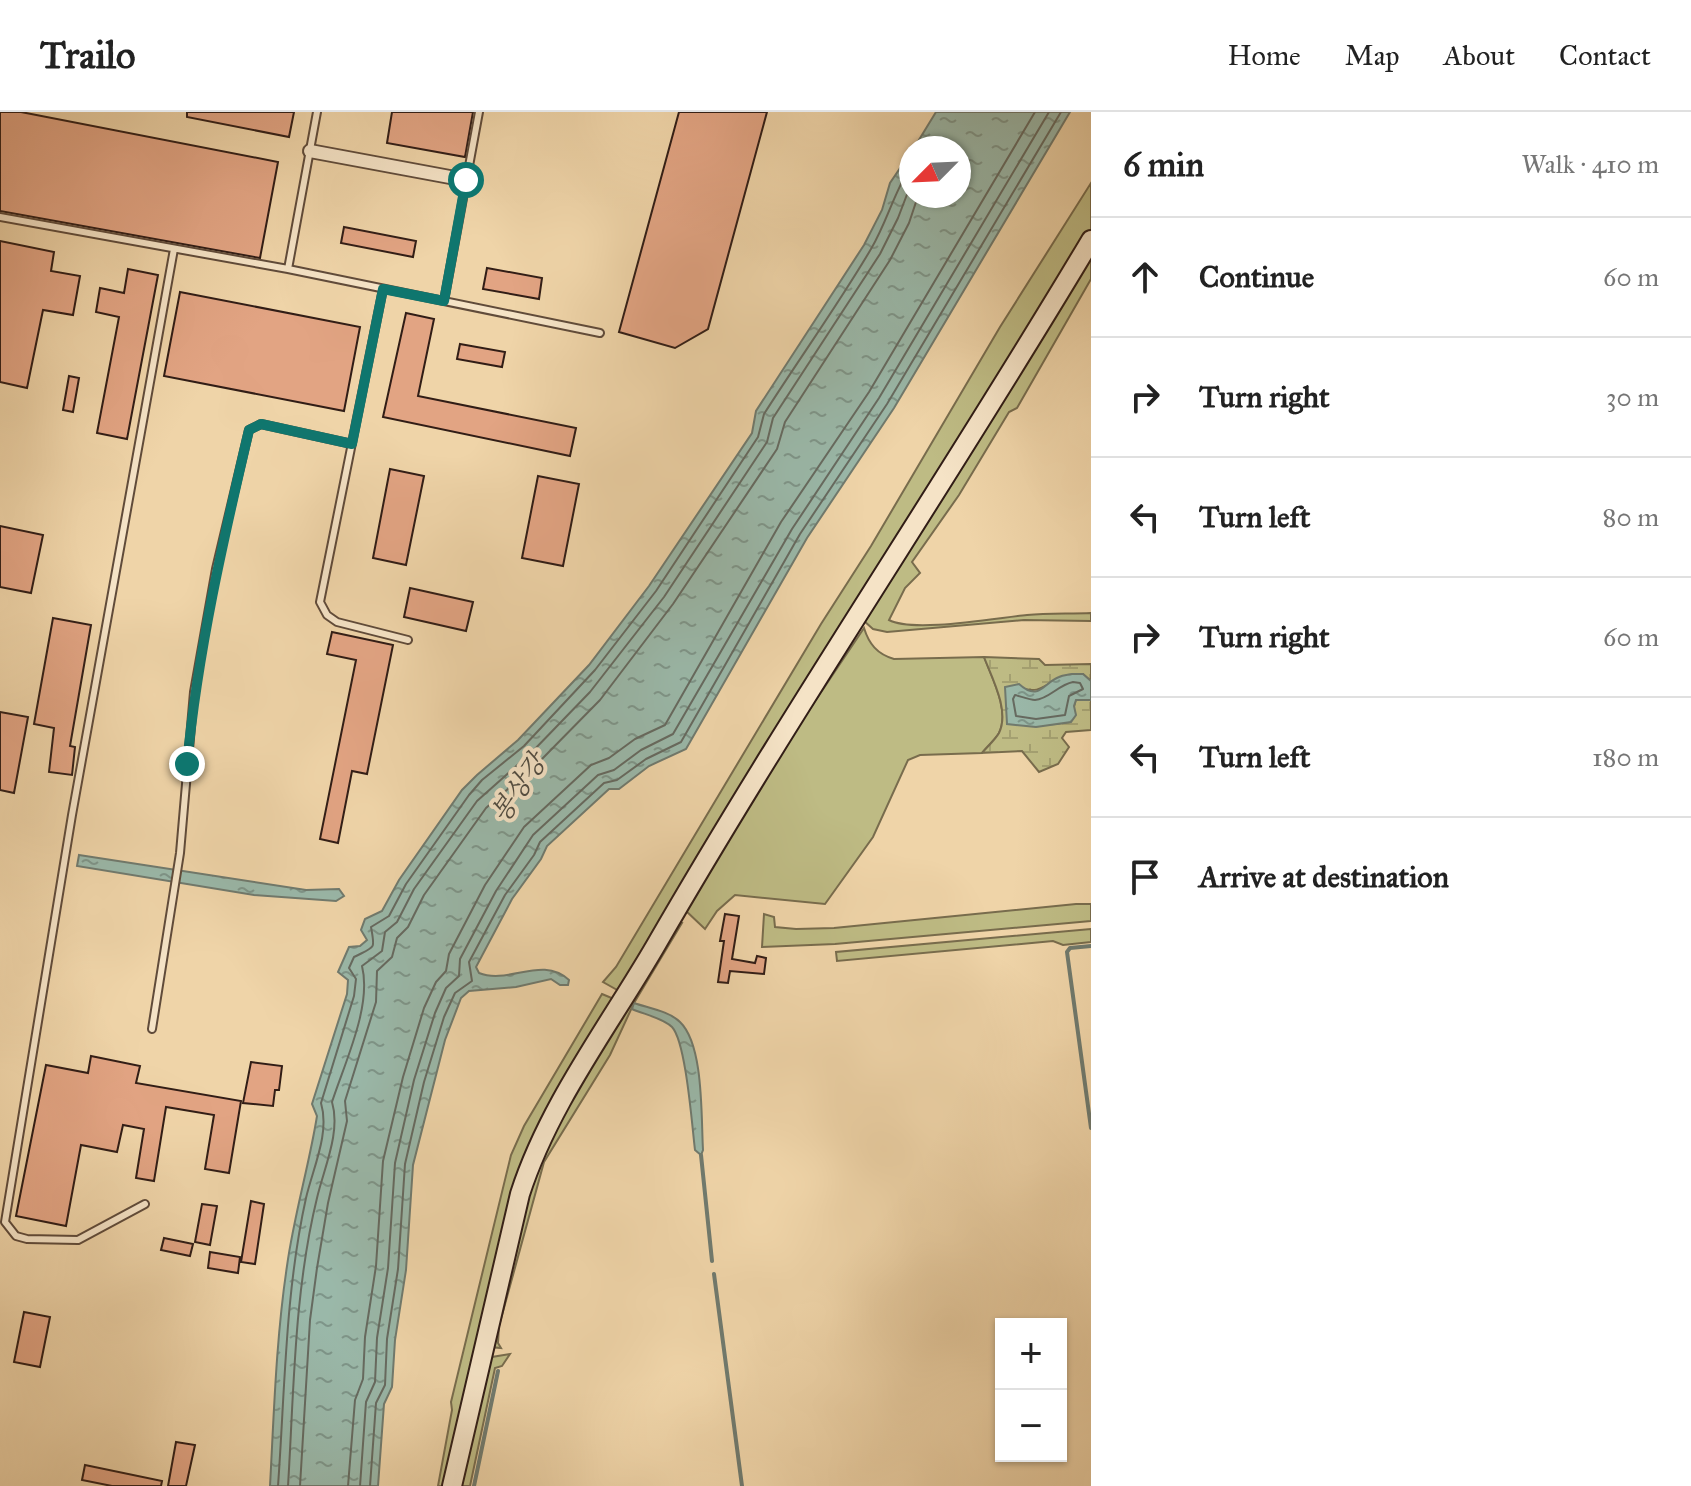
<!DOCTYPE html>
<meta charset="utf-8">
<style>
:root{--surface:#fff;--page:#f6f6f6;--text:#222;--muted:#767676;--line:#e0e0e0}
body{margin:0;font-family:"IM FELL Great Primer","Noto Serif KR",serif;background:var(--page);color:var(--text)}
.controls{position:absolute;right:24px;bottom:24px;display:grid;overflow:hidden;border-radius:0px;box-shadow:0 2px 6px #0004}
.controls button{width:72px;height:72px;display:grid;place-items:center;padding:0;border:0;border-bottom:2px solid var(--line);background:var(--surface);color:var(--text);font:40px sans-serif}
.compass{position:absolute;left:899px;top:24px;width:72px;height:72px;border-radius:50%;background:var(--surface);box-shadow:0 2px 6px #0004;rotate:246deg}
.stop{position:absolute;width:24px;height:24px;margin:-18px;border:6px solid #0f766e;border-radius:50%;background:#fff}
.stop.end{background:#0f766e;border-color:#fff;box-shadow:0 2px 8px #0008}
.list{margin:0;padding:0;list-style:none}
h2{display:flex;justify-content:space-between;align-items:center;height:104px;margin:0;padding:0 32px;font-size:34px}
h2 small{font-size:26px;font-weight:400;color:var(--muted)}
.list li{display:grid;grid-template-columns:52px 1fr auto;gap:24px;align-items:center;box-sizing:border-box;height:120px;padding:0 32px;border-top:2px solid var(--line)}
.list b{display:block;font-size:30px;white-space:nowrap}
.list em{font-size:26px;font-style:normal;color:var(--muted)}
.icon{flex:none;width:44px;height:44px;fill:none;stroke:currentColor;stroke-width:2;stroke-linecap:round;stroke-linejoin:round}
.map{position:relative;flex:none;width:1091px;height:1374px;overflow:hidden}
header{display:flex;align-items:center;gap:48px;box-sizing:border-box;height:112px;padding:0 40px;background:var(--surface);border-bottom:2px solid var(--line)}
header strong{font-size:38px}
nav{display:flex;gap:44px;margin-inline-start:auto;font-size:28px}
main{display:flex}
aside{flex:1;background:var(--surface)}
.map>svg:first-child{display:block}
.grass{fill:#bebb84;stroke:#786c4d;stroke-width:2}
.wetland{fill:url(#wetland-marsh);stroke:#786c4d;stroke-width:2}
.water{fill:url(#water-ripples);stroke:#707a6e;stroke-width:2}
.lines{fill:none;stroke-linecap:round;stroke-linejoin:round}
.shore{stroke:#666a60;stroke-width:2}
.stream{stroke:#707a6e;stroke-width:4}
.building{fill:#e2a483;stroke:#311d16;stroke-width:2}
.lane-casing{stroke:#604b3a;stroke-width:10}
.street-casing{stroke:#604b3a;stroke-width:16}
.secondary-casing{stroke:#311d16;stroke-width:22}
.lane{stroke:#f5e3c6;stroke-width:6}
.street{stroke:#f5e3c6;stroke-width:12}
.secondary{stroke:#f5e3c6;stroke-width:18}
.route{stroke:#0f766e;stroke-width:10}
.labels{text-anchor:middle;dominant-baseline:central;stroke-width:8;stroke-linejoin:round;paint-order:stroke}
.water-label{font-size:26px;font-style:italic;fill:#504c42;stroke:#f5e3c6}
</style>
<header>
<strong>Trailo</strong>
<nav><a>Home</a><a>Map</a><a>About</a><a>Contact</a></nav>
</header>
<main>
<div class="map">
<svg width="1091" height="1374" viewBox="0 0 1091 1374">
<defs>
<pattern id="wetland-marsh" width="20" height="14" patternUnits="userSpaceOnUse" patternTransform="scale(2)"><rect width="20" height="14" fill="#bebb84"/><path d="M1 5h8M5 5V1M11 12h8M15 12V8" fill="none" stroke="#a4a071"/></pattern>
<pattern id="water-ripples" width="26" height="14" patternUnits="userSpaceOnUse" patternTransform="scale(2)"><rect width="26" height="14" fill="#9ab8a9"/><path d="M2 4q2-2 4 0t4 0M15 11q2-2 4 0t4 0" fill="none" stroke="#7e9589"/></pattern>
</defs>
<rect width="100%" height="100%" fill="#efd4a8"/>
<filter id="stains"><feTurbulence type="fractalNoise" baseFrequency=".0025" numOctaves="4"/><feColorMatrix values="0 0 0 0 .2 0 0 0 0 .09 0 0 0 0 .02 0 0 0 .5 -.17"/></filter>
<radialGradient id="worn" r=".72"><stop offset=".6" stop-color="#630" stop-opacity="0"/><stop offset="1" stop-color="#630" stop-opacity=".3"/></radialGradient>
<path class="grass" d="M1091,71v46l-33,56 -439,706 -16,-9 13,-15 205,-343 50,-78 129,-219z
M1091,137v30l-74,129 -8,4 -50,83 -47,67 8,11 -15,15 -16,32c24,13 107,-2 138,-5 21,-2 43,-1 64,-2v8l-67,-1 -137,12 -14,-3 -10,-9z
M864,516c5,16 13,26 30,31l90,-2c8,21 26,54 15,76 -4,7 -12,13 -17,20l-62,2 -12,5 -35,77 -48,67 -90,-9 -18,16 -12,18 -21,-20 91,-148z
M1076,792h15v17l-256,23 -73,3 2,-33 10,3 1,10 21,2 38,-1z
M674,809l8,2 -48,80 -24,52 -66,107 -45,164 -1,17 3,5 -11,-1 45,-186z
M1091,817v13l-28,3 -10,-4 -216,20 -1,-9z
M602,882l12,5 -63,108 -105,379h-8l14,-76 -1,-8 60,-247 13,-29z
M510,1242l-8,12 -7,2 -25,118h-13l29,-128z"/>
<path class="wetland" d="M984,545l55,2 6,6 46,-1v17l-8,-7c-9,2 -19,4 -27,7 -13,4 -16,12 -31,8l-17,23 -1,11c23,3 41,3 63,-1l6,-23 15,1v30l-25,2 -4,6 7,9 -11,17 -19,8 -17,-21 -40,2c6,-7 13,-13 17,-20 11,-22 -7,-55 -15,-76z"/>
<path class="water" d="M936,0h134l-176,296 -87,130 -121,211 -37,17 -30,23h-10l-62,57 -6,13 -29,40 -36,68 3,6c30,12 63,-18 90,7l-1,5h-8l-9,-6 -35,8 -47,4 -8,7 -16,42 -32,125 -7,105 -11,70 -3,47 -8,17 -6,82h-108c4,-73 6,-147 17,-220 7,-51 22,-100 30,-150l-5,-12 35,-110 1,-14 -10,-8 11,-25 11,-1 7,-6 -6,-10 4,-11 17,-8 17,-31 63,-90 15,-15 41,-35 71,-75 60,-79 103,-153 4,-22 108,-166 18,-35 8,-27 21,-31v44h48v-48h-45z
M1072,562h11l8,7v19h-15l-2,6 2,9 -5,7 -35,5 -29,-3 -2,-37 14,-3c20,18 24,-1 40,-7 4,-2 9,-2 13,-3z
M79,743l227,35 33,-1 5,7 -8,5 -82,-6 -177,-29z
M634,891c14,5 35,8 46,19 24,23 21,95 23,128l-2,5 -6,-5c-3,-24 -9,-108 -23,-123 -9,-9 -29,-13 -40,-18z"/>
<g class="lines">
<path class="shore" d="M1073,570l7,1 3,6 -14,7 -4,19 -29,4 -20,-3 -3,-17 2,-4c5,1 14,5 20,5 14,-1 23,-15 38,-18z
M278,1374c7,-96 7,-193 28,-288 7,-30 24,-65 15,-95l33,-107 2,-17 -7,-11 5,-11c22,-11 21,-7 17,-30l18,-11 17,-32 63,-89 13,-15 42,-34 71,-76 61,-79 102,-154 6,-23c35,-55 74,-109 107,-165 16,-27 23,-57 40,-83
M288,1374c6,-96 6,-194 29,-288 7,-30 24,-66 15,-96 13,-40 40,-96 30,-136l20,-15 3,-19 12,-10 17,-33 63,-88 54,-48 59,-61 74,-95 103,-155 6,-24 107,-164 18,-36 13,-34
M300,1374l10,-166 7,-52 11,-65 19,-82 -2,-20 31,-99 1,-31 15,-14 5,-19 11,-11 16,-32 62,-87 54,-47 60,-61 73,-96 104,-155 8,-27 105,-162 19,-37 9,-27
M348,1374l7,-86 8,-21 2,-42 11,-71 7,-105 20,-84 21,-69 12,-26 10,-11 3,-17 36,-69 39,-58 67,-62 18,-7 26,-19 30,-14 116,-203 88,-130 166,-280
M360,1374l6,-84 9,-20 2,-44 11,-70 7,-105 19,-83 21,-67 11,-25 13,-12 1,-17 36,-68 37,-56 65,-60 16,-5 27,-20 32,-16 119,-205 87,-131 170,-286
M370,1374l6,-83 9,-18 2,-46 11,-70 7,-105 19,-82 20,-65 11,-24 17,-12 -3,-19 36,-67 29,-40 6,-13 64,-59 13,-3 29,-21 35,-17 119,-208 87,-130 174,-292"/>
<path class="stream" d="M1091,834l-21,2 -3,4 24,176
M701,1043l11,106
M714,1162l28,212
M474,1374l24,-115"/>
</g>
<path class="building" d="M0,0h21l257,50 -18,96 -260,-47z
M187,0h107l-5,25 -102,-20z
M392,0h81l-8,45 -78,-14z
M679,0h88l-59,217 -33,19 -56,-16z
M344,115l72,14 -3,16 -72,-14z
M0,129l54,11 -3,19 29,5 -7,39 -30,-5 -16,78 -27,-6z
M487,156l55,10 -3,21 -56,-10z
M128,157l30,6 -31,164 -30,-6 22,-116 -23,-5 4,-24 24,5z
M180,180l180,35 -16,84 -180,-35z
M406,201l28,6 -16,77 158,32 -6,28 -187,-39z
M460,232l45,8 -3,15 -45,-8z
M69,264l10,2 -6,34 -10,-2z
M390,357l34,7 -18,89 -33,-7z
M538,364l41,8 -16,82 -41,-8z
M0,414l43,9 -12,58 -31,-6z
M410,476l63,14 -7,29 -62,-14z
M53,506l38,7 -21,121 5,1 -3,28 -23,-3 5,-44 -20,-4z
M332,520l61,13 -26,129 -15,-3 -14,72 -18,-4 36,-179 -29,-6z
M0,600l28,5 -14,76 -14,-3z
M725,802l14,2 -7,43 23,4 2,-7 9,2 -2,16 -34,-3 -2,12 -10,-1 6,-41h-4z
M91,944l49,10 -4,17 105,18 -12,72 -24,-4 9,-54 -48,-8 -12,74 -18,-3 8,-49 -21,-4 -6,27 -36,-7 -15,81 -50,-10 30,-151 42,8z
M251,950l31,4 -3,24h-4l-2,16 -30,-3z
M251,1089l13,3 -9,60 -14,-2z
M202,1092l15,2 -7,39 -15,-3z
M164,1126l29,6 -3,12 -29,-6z
M210,1140l30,5 -2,16 -30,-5z
M24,1200l26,5 -10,50 -26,-5z
M176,1330l19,3 -9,41h-18z
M85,1353l77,16 -1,5h-49l-30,-6z"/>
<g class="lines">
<defs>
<path id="lane" d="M0,105l288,52 312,64
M288,157l29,-157
M383,177l-63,313 7,13 10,7 71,18
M444,189l35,-189
M152,917l28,-176 14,-161 22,-123 33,-139 12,-6 91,20
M145,1092l-67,36 -51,-1 -11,-3 -11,-14 67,-407 102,-566"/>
<path id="street" d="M310,39l156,29"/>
<path id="secondary" d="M452,1374l68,-292c29,-90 89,-168 136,-249 138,-239 294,-468 435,-705"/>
</defs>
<use href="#lane" class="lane-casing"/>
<use href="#street" class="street-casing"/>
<use href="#secondary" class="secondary-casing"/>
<use href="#lane" class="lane"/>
<use href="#street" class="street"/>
<use href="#secondary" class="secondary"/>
</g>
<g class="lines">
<path class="route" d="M187,652c11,-114 36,-223 62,-334l12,-6 91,20 31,-155 61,12 22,-121"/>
</g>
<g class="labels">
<g class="water-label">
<text transform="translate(518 676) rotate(-56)">봉상강</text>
</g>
</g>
<rect width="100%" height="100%" filter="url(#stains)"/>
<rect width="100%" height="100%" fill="url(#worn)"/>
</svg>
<div class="controls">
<button>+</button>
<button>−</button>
</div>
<svg class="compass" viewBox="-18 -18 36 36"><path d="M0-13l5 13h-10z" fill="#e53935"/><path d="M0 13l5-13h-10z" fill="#767676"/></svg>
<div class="stop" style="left:466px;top:68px"></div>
<div class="stop end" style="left:187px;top:652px"></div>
</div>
<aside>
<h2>6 min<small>Walk · 410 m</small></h2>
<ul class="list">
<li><svg class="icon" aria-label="ahead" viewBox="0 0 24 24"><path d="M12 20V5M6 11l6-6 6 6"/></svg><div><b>Continue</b></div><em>60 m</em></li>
<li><svg class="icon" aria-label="right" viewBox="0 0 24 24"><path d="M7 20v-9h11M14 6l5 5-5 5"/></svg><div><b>Turn right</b></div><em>30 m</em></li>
<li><svg class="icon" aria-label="left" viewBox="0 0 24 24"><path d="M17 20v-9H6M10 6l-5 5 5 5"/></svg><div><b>Turn left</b></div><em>80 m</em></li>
<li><svg class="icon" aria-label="right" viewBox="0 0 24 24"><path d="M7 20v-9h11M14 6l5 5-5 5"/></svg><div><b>Turn right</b></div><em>60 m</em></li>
<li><svg class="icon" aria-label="left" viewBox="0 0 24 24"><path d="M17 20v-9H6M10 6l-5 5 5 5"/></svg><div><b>Turn left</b></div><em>180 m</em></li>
<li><svg class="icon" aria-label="arrive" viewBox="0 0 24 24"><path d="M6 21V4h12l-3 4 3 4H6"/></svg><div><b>Arrive at destination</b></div></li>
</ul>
</aside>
</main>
